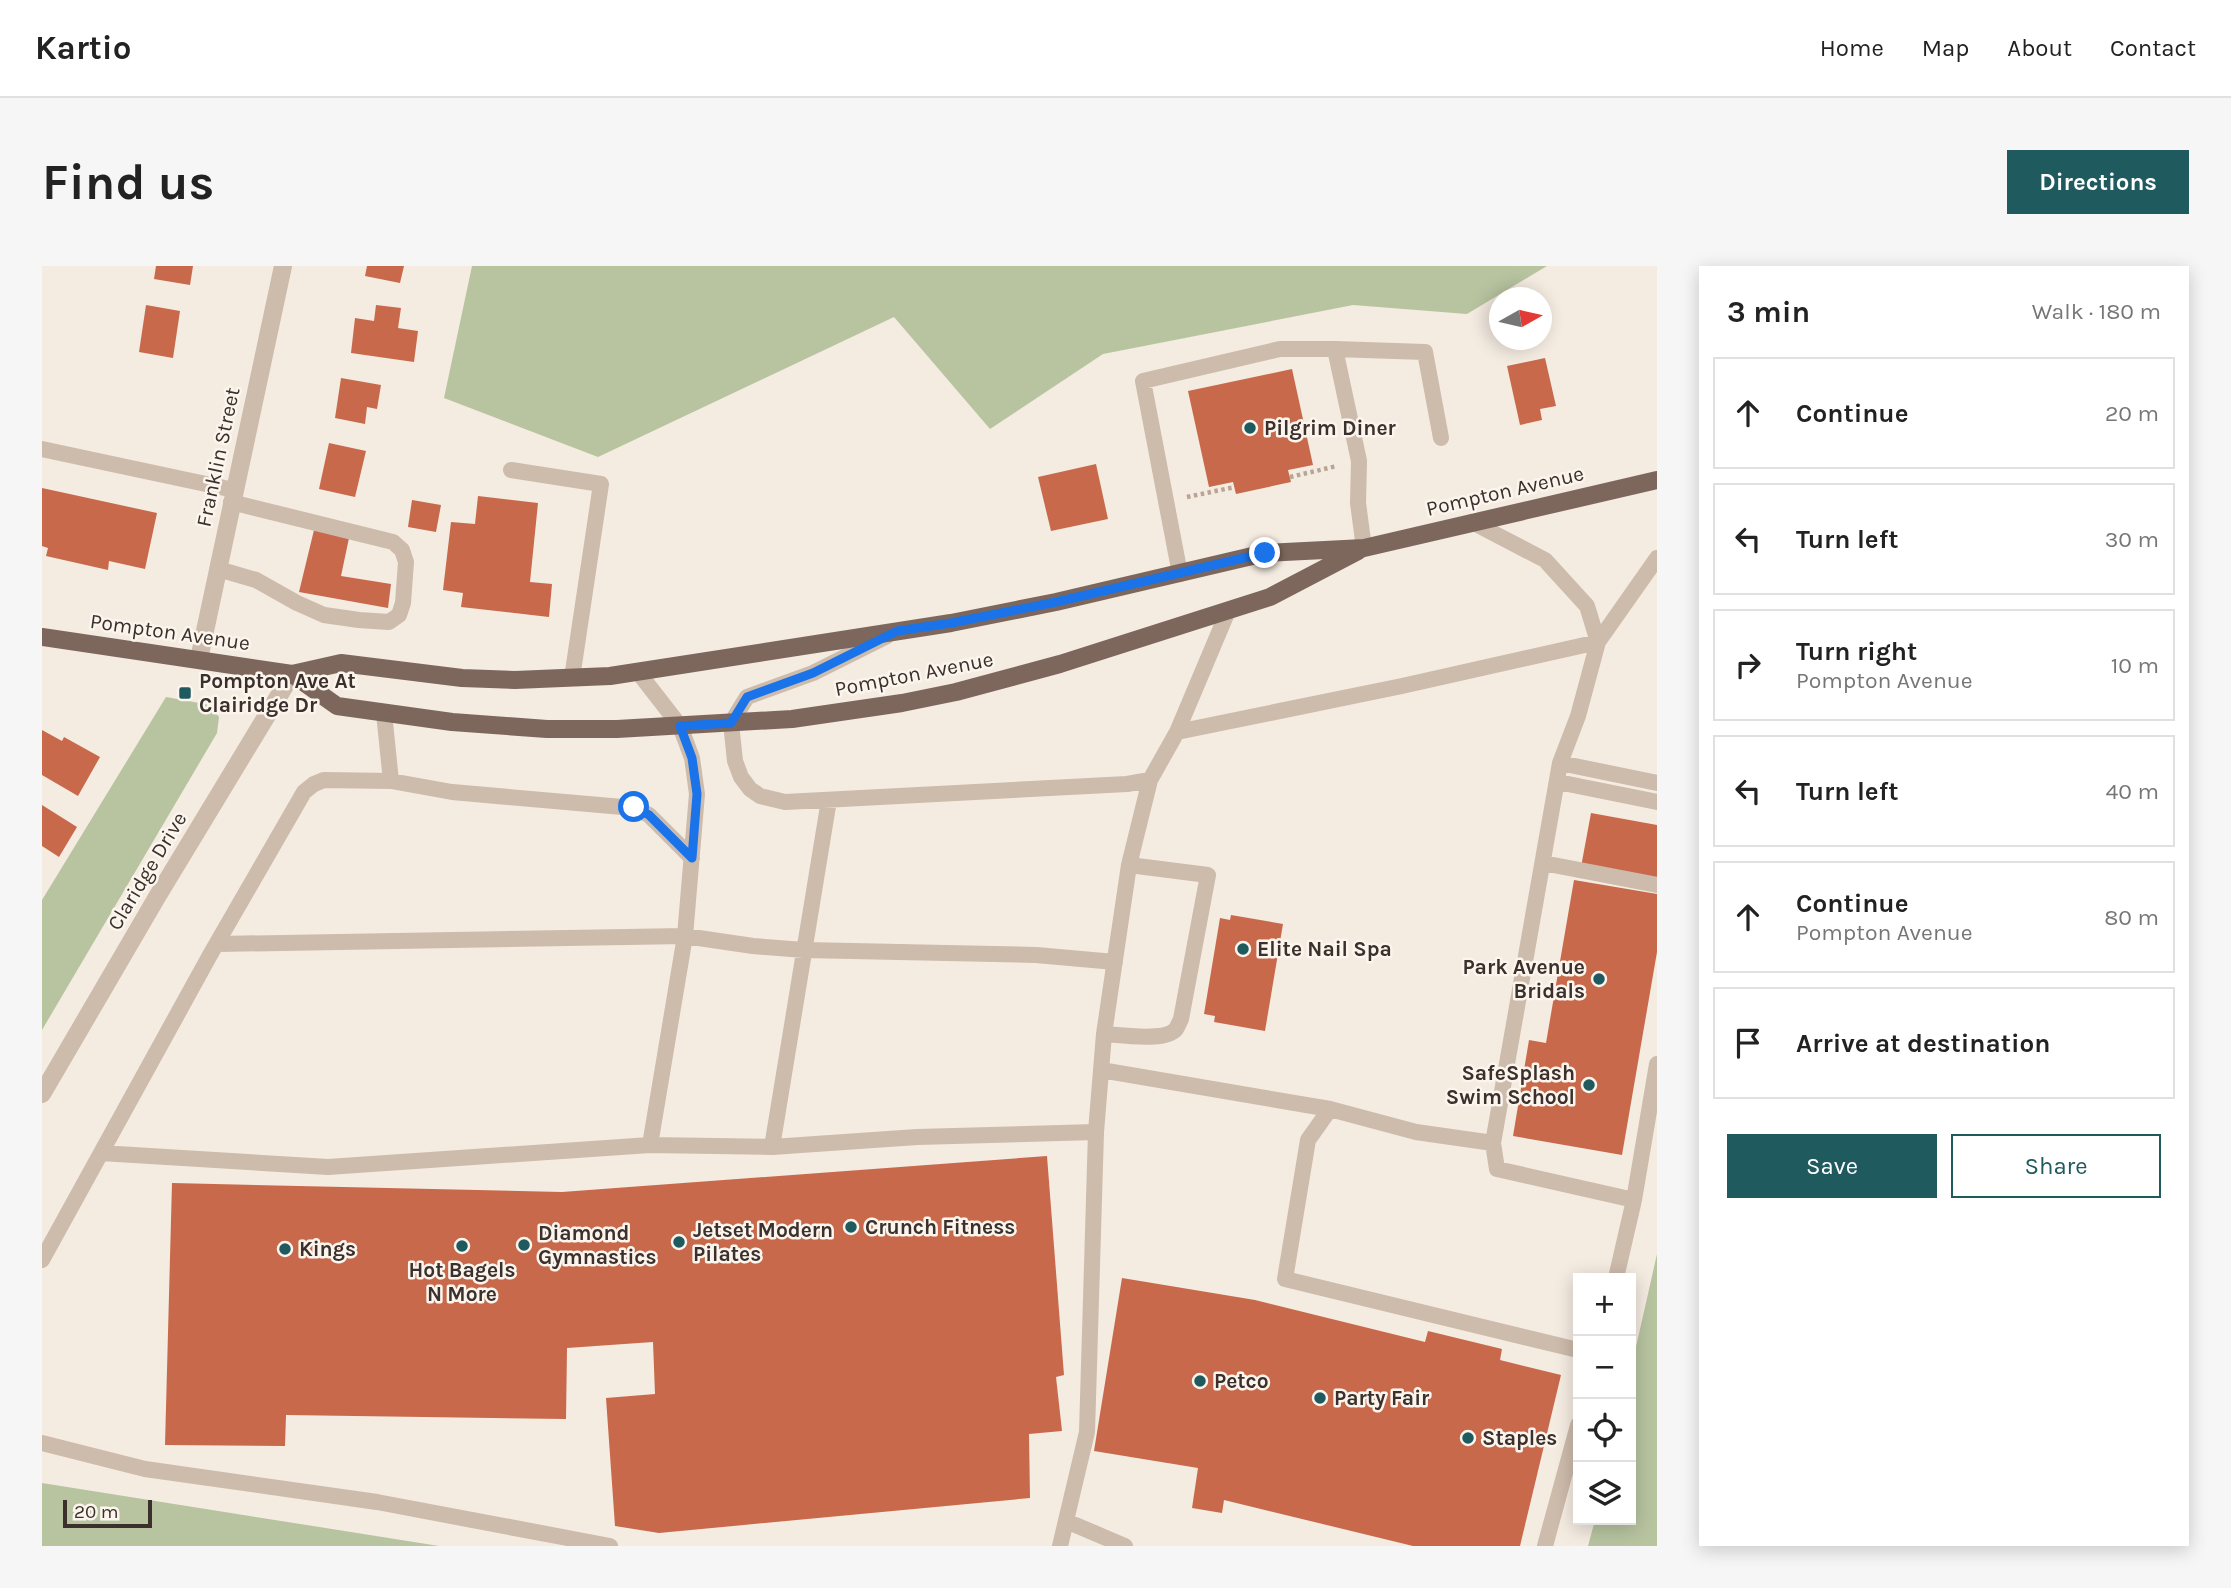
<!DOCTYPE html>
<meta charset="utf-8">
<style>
:root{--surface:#fff;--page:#f6f6f6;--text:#222;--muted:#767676;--line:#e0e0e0;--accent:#1f5a5e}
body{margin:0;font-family:Karla,sans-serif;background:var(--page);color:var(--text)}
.controls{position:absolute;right:21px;bottom:21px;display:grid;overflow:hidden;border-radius:0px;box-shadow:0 4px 18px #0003}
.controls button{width:63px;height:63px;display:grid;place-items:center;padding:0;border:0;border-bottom:2px solid var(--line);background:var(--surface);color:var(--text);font:35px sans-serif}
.compass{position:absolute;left:1447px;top:21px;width:63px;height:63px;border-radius:50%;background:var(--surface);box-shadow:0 4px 18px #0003;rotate:82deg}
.scale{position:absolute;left:21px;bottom:18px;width:89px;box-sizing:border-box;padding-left:7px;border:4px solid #3b302b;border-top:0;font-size:19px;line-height:24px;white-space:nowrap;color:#3b302b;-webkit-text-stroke:5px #fbf5ee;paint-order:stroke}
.stop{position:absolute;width:21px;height:21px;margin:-16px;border:5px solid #1a73e8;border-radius:50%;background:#fff}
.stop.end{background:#1a73e8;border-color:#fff;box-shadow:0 2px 7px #0008}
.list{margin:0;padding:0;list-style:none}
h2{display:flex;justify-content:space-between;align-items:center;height:91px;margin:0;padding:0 28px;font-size:30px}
h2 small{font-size:23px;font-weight:400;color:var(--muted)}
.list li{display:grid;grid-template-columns:46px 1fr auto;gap:21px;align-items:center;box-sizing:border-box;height:112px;margin:0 14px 14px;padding:0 14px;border:2px solid var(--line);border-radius:0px}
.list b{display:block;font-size:26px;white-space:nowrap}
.list p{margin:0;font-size:23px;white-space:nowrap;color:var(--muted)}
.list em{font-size:23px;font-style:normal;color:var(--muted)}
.actions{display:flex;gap:14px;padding:21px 28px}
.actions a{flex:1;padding:16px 0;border:2px solid var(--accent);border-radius:0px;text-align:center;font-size:24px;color:var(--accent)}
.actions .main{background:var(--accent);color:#fff}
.icon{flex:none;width:38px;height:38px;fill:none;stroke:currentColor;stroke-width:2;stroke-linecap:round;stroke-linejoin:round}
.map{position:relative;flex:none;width:1615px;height:1280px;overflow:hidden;border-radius:0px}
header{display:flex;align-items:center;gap:42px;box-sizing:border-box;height:98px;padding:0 35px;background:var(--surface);border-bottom:2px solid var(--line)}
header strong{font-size:33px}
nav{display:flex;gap:38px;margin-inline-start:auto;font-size:24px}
.intro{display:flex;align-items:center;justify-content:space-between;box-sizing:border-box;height:168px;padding:0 42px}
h1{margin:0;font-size:49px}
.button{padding:18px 32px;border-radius:0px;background:var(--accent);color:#fff;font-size:24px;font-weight:700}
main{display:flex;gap:42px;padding:0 42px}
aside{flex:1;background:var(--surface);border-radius:0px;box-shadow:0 4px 18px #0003}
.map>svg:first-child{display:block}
.green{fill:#b8c4a0}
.building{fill:#c8694b}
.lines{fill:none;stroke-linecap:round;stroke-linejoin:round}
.path{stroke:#b9a596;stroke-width:4.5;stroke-dasharray:3.5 3.5;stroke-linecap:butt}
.service{stroke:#cdbbac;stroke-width:16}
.minor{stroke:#cdbbac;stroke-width:18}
.primary{stroke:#7d675c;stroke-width:18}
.route{stroke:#1a73e8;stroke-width:9}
.poi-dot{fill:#1f5a5e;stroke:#fbf5ee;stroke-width:2.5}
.labels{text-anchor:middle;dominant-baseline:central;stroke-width:5;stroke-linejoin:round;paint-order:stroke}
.poi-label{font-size:21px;font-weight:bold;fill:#3b302b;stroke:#fbf5ee;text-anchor:start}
.street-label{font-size:21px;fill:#3b302b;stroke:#fbf5ee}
</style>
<header>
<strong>Kartio</strong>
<nav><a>Home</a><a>Map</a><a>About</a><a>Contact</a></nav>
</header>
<div class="intro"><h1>Find us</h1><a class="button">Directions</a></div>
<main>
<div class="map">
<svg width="1615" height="1280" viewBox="0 0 1615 1280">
<rect width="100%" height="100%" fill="#f4ebe1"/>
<path class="green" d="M430,0h1075l-80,48 -114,-9 -250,49 -113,75 -96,-112 -296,140 -154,-59z
M124,431l44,8 9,12 -2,16 -175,297v-130z
M1615,988v292h-69l7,-26h36v-151z
M0,1217l397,63h-397z"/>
<path class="building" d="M114,0h37l-3,19 -36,-6z
M325,0h37l-4,17 -35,-7z
M104,39l34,6 -7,47 -34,-6z
M334,39l25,3 -3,20 20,3 -4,31 -63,-9 4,-35 19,3z
M1503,92l11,48 -16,3 2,11 -22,5 -13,-59z
M1250,103l21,96 -25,5 3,12 -55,12 -3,-12 -24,5 -21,-96z
M299,112l40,7 -4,24 -10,-2 -2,17 -30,-6z
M287,177l37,8 -11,46 -36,-8z
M1054,198l12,55 -57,12 -13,-54z
M0,222l115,25 -12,56 -36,-8 -1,9 -62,-14 2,-8 -6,-2z
M436,230l60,7 -8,79 22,2 -3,33 -88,-10 2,-14 -20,-3 8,-68 24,2z
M370,234l29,5 -5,27 -28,-5z
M272,264l35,8 -8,38 50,8 -3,24 -89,-16z
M0,464l20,11 2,-4 36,20 -22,39 -36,-21z
M0,539l35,22 -18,30 -17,-11z
M1549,547l66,12v56l-76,-14z
M1532,614l83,14v58l-35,203 -109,-19 16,-96 17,3z
M1189,649l52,9 -18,107 -51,-9 1,-6 -11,-2 16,-96 10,2z
M1005,890l17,219 -8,2 6,54 -33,3 1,64 -371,35 -44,-7 -9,-128 49,-4 -2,-52 -86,6 -1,71 -280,-4 -1,31 -120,-1 7,-262 390,9z
M1080,1012l133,22 170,42 3,-11 74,18 -2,11 61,15 -41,171h-107l-189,-46 -2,13 -30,-5 6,-40 -104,-17z"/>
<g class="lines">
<path class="path" d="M1248,211l47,-11
M1145,231l48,-10"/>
<path class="service" d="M1293,83l90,3 16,86
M0,183l192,41
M469,204l90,14 -29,194
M1430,256l73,38 42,46 11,36
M176,303l38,11 41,23 27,12 35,5 30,2 10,-7 4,-12 3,-41 -4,-12 -9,-8 -162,-40
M1138,308l-37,-193 137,-32h55l24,112 -1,42 6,45
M845,370l-74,37 -66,24 -16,26 4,38 6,16 9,12 10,7 25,6 342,-18 23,-4 27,-48 51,-121
M596,406l42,54 12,32 5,36 -12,142 -35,209
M342,447l7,68
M1135,466l225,-46 196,-44
M1518,497l97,20
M1516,516l99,20
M1501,597l114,22
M176,678l467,-8 68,10 51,4 232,5 79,7
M1062,768c16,1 62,8 72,-5 1,-1 4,-8 5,-10l27,-144 -79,-10
M1059,804l229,39 86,23 77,11 4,26 137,31
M1288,843l-22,31 -23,139 293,71
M1451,877l67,-380 18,-47 20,-74 59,-84
M730,881l57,-347
M59,887l227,14 322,-22 122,2 145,-10 179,-5
M0,994l168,-305 94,-163 10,-8 10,-4 67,1 61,11 182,16 15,7 43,43
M1574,1012l18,-78 23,-136
M0,1177l103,26 232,33 233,44
M1024,1255l59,25
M1018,1280l27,-114 9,-300 8,-98 25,-169 21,-85
M1503,1280l33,-121"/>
<path class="minor" d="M157,393l84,-393
M0,828l115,-197 135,-223"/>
<path class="primary" d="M0,371l250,37 49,-11 121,15 53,2 95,-4 341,-53 105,-21 209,-49 99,-5 293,-68
M250,408l45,32 115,16 95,7h70l175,-10 110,-16 54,-11 104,-28 210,-67 88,-46"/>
</g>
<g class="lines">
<path class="route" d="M592,541l15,8 43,43 5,-64 -5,-36 -12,-32 51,-3 16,-26 66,-24 84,-42 54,-8 105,-21 209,-49"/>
</g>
<g class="poi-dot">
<circle cx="1208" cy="162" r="7"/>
<rect x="136" y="420" width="14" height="14" rx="3.5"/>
<circle cx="1201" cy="683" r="7"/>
<circle cx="1557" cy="713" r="7"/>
<circle cx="1547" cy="819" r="7"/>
<circle cx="809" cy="961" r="7"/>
<circle cx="637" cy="976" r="7"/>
<circle cx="482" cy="979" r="7"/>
<circle cx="420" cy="980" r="7"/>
<circle cx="243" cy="983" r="7"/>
<circle cx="1158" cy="1115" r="7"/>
<circle cx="1278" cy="1132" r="7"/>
<circle cx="1426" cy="1172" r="7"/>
</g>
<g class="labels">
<g class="poi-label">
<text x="1222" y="162">Pilgrim Diner</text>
<text x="157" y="415">Pompton Ave At<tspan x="157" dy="24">Clairidge Dr</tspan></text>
<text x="1215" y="683">Elite Nail Spa</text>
<text x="1543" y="701" text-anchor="end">Park Avenue<tspan x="1543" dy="24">Bridals</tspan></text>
<text x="1533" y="807" text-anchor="end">SafeSplash<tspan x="1533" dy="24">Swim School</tspan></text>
<text x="823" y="961">Crunch Fitness</text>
<text x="651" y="964">Jetset Modern<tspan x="651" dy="24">Pilates</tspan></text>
<text x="496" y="967">Diamond<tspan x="496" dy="24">Gymnastics</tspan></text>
<text x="257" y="983">Kings</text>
<text x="420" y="1004" text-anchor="middle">Hot Bagels<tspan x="420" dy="24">N More</tspan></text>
<text x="1172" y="1115">Petco</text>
<text x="1292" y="1132">Party Fair</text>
<text x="1440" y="1172">Staples</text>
</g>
<g class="street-label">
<text transform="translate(176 191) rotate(-78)">Franklin Street</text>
<text transform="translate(1463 225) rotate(-13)">Pompton Avenue</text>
<text transform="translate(128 366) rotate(8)">Pompton Avenue</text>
<text transform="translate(872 408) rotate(-11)">Pompton Avenue</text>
<text transform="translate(105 605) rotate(-59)">Claridge Drive</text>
</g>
</g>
</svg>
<div class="controls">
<button>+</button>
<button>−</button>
<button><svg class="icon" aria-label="locate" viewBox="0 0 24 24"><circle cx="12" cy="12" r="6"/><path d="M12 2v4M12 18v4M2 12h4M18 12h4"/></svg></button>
<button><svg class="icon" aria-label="layers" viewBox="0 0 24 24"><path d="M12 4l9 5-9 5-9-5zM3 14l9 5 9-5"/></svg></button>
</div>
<svg class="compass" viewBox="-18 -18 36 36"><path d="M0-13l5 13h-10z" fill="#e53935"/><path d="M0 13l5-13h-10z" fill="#767676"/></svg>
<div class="scale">20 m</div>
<div class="stop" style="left:592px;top:541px"></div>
<div class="stop end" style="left:1223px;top:287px"></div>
</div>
<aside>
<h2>3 min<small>Walk · 180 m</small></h2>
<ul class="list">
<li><svg class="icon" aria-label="ahead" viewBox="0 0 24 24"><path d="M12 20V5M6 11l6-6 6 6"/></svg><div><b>Continue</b></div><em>20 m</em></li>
<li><svg class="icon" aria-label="left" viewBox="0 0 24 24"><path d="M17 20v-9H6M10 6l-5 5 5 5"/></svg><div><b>Turn left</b></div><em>30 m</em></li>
<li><svg class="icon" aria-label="right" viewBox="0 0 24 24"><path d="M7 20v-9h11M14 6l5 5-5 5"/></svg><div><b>Turn right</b><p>Pompton Avenue</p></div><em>10 m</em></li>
<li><svg class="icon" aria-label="left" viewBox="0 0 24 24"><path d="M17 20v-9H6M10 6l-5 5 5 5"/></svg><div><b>Turn left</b></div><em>40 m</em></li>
<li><svg class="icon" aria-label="ahead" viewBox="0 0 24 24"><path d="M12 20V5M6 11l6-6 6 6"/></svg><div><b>Continue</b><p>Pompton Avenue</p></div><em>80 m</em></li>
<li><svg class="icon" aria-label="arrive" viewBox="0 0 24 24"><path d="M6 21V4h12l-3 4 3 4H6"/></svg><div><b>Arrive at destination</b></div></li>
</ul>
<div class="actions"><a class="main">Save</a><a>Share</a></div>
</aside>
</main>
